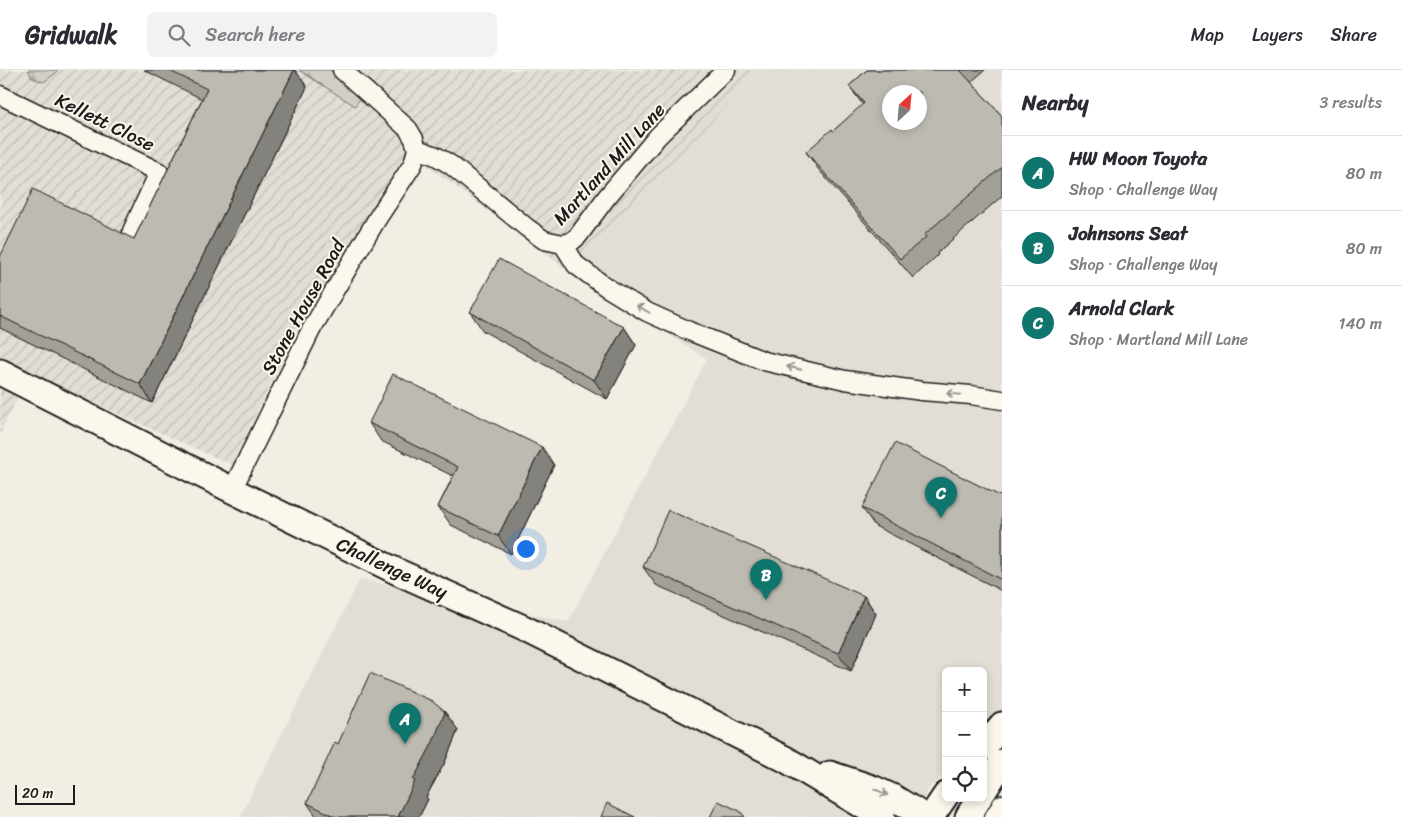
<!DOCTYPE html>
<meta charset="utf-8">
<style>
:root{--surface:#fff;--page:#f2f2f3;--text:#2b2b33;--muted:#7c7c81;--line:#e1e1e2;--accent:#0f766e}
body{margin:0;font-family:Sriracha,sans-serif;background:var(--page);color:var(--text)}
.controls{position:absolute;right:15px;bottom:15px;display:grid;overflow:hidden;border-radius:8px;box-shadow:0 2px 8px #0003}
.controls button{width:45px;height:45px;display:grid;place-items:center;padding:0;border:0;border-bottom:1px solid var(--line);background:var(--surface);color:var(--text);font:25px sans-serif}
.compass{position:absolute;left:882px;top:15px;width:45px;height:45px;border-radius:50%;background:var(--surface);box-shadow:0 2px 8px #0003;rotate:26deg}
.scale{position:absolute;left:15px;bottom:12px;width:60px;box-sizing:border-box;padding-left:5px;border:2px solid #1c1c1c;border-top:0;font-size:14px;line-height:18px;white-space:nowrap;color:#1c1c1c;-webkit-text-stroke:4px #fbf7ec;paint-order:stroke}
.you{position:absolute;left:525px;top:478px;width:18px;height:18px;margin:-12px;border:4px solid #fff;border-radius:50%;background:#1a73e8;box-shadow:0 0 0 8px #1a73e833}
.badge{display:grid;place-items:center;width:32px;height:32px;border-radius:50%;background:var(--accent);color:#fff;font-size:16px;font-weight:700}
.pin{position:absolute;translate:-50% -41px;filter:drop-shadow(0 1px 2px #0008)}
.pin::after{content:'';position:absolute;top:26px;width:18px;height:15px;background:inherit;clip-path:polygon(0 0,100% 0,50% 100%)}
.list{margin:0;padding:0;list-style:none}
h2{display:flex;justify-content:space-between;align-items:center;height:65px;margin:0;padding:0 20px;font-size:21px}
h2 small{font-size:16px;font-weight:400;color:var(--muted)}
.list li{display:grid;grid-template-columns:32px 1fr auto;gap:15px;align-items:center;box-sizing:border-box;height:75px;padding:0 20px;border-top:1px solid var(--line)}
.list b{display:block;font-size:19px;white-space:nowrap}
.list p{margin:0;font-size:16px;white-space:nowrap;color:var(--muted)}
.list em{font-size:16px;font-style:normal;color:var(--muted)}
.icon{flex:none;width:28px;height:28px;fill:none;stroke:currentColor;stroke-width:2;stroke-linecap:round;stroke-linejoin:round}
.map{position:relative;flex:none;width:1002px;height:747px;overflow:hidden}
header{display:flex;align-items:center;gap:30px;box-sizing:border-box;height:70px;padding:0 25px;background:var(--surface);border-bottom:1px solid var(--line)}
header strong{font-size:24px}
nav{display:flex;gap:28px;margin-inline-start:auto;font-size:18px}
.search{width:350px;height:45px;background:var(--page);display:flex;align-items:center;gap:12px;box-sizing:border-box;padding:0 18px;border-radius:8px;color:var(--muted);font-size:19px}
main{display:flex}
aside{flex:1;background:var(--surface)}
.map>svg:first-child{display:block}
.built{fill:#e2ded5;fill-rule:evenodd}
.industrial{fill:url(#industrial-furrows)}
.forest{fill:url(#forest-firs);stroke:#777671}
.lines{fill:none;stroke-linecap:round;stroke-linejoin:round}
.street-casing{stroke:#1c1c1c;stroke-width:21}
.secondary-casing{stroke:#1c1c1c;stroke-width:29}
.street{stroke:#fbf7ec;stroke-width:18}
.secondary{stroke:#fbf7ec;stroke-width:25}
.wall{fill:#a3a098;stroke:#1c1c1c}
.shaded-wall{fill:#84827c;stroke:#1c1c1c}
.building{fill:#bdbab1;stroke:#1c1c1c;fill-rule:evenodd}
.oneway{stroke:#97948e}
.labels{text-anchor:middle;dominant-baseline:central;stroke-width:4;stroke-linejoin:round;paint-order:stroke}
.street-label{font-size:19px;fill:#1c1c1c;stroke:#fbf7ec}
</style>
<header>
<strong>Gridwalk</strong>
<div class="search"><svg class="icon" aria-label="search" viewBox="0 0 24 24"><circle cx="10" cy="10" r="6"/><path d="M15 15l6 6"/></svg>Search here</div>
<nav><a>Map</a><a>Layers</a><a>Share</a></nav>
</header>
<main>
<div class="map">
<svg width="1002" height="747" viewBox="0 0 1002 747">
<defs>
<pattern id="industrial-furrows" width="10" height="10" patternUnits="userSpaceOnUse" patternTransform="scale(1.25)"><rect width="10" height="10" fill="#e2ded5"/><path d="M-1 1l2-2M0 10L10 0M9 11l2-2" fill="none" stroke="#c1beb6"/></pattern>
<pattern id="forest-firs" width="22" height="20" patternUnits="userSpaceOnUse" patternTransform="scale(1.25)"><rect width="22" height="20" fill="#d2cfc6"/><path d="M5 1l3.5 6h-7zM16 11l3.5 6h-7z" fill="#b4b1aa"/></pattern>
</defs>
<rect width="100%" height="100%" fill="#f2eee4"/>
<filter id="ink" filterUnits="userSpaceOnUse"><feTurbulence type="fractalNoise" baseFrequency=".02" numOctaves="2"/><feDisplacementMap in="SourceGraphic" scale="10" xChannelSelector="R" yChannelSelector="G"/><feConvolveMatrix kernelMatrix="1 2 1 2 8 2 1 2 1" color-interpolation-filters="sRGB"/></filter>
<g filter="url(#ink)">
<path class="built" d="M760,0h242v639l-19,20v-58h-37v100l-18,19 -13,27h-675l120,-238 208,43 139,-263 -137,-87zM889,22h30v30h-30z"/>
<path class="industrial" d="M0,0h760l-190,202 -162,-121 -108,172 -68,142 -203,-91 -29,60z"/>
<path class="forest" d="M28,0h29l-1,3 -12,9 -12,-4z
M299,0h31l31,27 -6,9z"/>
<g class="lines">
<defs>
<path id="street" d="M342,0l66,59 6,10 3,10
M0,25l159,77 -27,59
M417,79l19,7 15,9 75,62 18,13 19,4
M563,174l13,21 30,22 41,25 42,19 75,30 81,19 77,11 49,4 31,5
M563,174l8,-2 7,-6 28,-38 52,-62 68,-66
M232,420l79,-160 66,-111 36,-55 4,-15
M994,747l8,-13"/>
<path id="secondary" d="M0,302l232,118 166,82 125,56 262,131 97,58
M983,678l19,-23
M830,704l42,14 22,10 31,19
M983,722l19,-30
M931,747l15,-22
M968,747l11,-19"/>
</defs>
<use href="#street" class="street-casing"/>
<use href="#secondary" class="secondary-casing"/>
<use href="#street" class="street"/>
<use href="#secondary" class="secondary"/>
</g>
<path class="wall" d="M144,0h151l12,17 -155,316 -152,-75v-71l134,-18 68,-140z
M867,0h118l-14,12 31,34v80l-65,57 1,2 -25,23 -94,-108 -13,-18 27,-21 30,-26 -14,-19z
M470,242l154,15 12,18 -29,54 -124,-68z
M369,353l185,42 -43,89 -60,-29 -13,-18 15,-31 -72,-35z
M1002,427v94l-127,-65 -13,-18z
M643,497l221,29 12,18 -25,57 -195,-86z
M458,660l-13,32 -19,35 2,2 -9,18h-102l-10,-14 31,-59z"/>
<path class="shaded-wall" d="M294,0h1l12,17 -155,316 -12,-19z
M624,257l12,18 -29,54 -13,-19z
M542,377l12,18 -43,89 -13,-18z
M864,526l12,18 -25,57 -13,-18z
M445,642l13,18 -13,32 -19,35 2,2 -9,18h-21l15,-37z"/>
<path class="building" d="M168,0h126l-154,314 -140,-68v-59l33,-68 101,50 73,-150z
M867,0h93l42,46v51l-78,68 2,2 -26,22 -94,-107 26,-23 1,2 31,-28 -15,-17zM890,22h30v30h-30z
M499,189l125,68 -30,53 -124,-68z
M393,304l149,73 -44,89 -60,-29 20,-40 -89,-44z
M895,373l107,54v83l-140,-72z
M668,440l196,86 -26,57 -195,-86z
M370,603l62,28 13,11 -13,32 -19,36 2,1 -17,36h-62l-29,-14 28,-61 3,2z
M718,731l22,10 5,6h-35z
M607,733l28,14h-34z"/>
<defs><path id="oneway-shaft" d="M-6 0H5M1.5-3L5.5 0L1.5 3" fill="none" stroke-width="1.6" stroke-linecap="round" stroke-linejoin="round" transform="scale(1.25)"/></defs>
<g class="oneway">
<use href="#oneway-shaft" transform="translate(643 239) rotate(-150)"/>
<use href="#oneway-shaft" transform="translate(794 298) rotate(-166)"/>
<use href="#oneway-shaft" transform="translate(954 324) rotate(-175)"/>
<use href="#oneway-shaft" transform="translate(881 722) rotate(25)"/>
</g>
</g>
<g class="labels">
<g class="street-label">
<text transform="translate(105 52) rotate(26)">Kellett Close</text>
<text transform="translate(609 94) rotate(-48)">Martland Mill Lane</text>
<text transform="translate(303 237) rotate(-61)">Stone House Road</text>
<text transform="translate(392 498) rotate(25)">Challenge Way</text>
</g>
</g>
</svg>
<div class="controls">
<button>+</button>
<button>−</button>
<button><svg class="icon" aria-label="locate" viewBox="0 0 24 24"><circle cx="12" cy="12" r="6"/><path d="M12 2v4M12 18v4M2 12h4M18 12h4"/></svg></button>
</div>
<svg class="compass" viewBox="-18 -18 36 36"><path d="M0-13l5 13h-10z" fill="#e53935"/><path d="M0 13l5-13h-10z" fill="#7c7c81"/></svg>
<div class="scale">20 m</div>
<div class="you"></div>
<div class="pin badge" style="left:405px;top:674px">A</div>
<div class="pin badge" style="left:766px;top:530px">B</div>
<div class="pin badge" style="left:941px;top:448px">C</div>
</div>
<aside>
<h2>Nearby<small>3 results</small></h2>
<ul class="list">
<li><span class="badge">A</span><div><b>HW Moon Toyota</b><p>Shop · Challenge Way</p></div><em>80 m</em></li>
<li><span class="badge">B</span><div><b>Johnsons Seat</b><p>Shop · Challenge Way</p></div><em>80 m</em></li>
<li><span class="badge">C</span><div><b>Arnold Clark</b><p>Shop · Martland Mill Lane</p></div><em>140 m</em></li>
</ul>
</aside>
</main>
